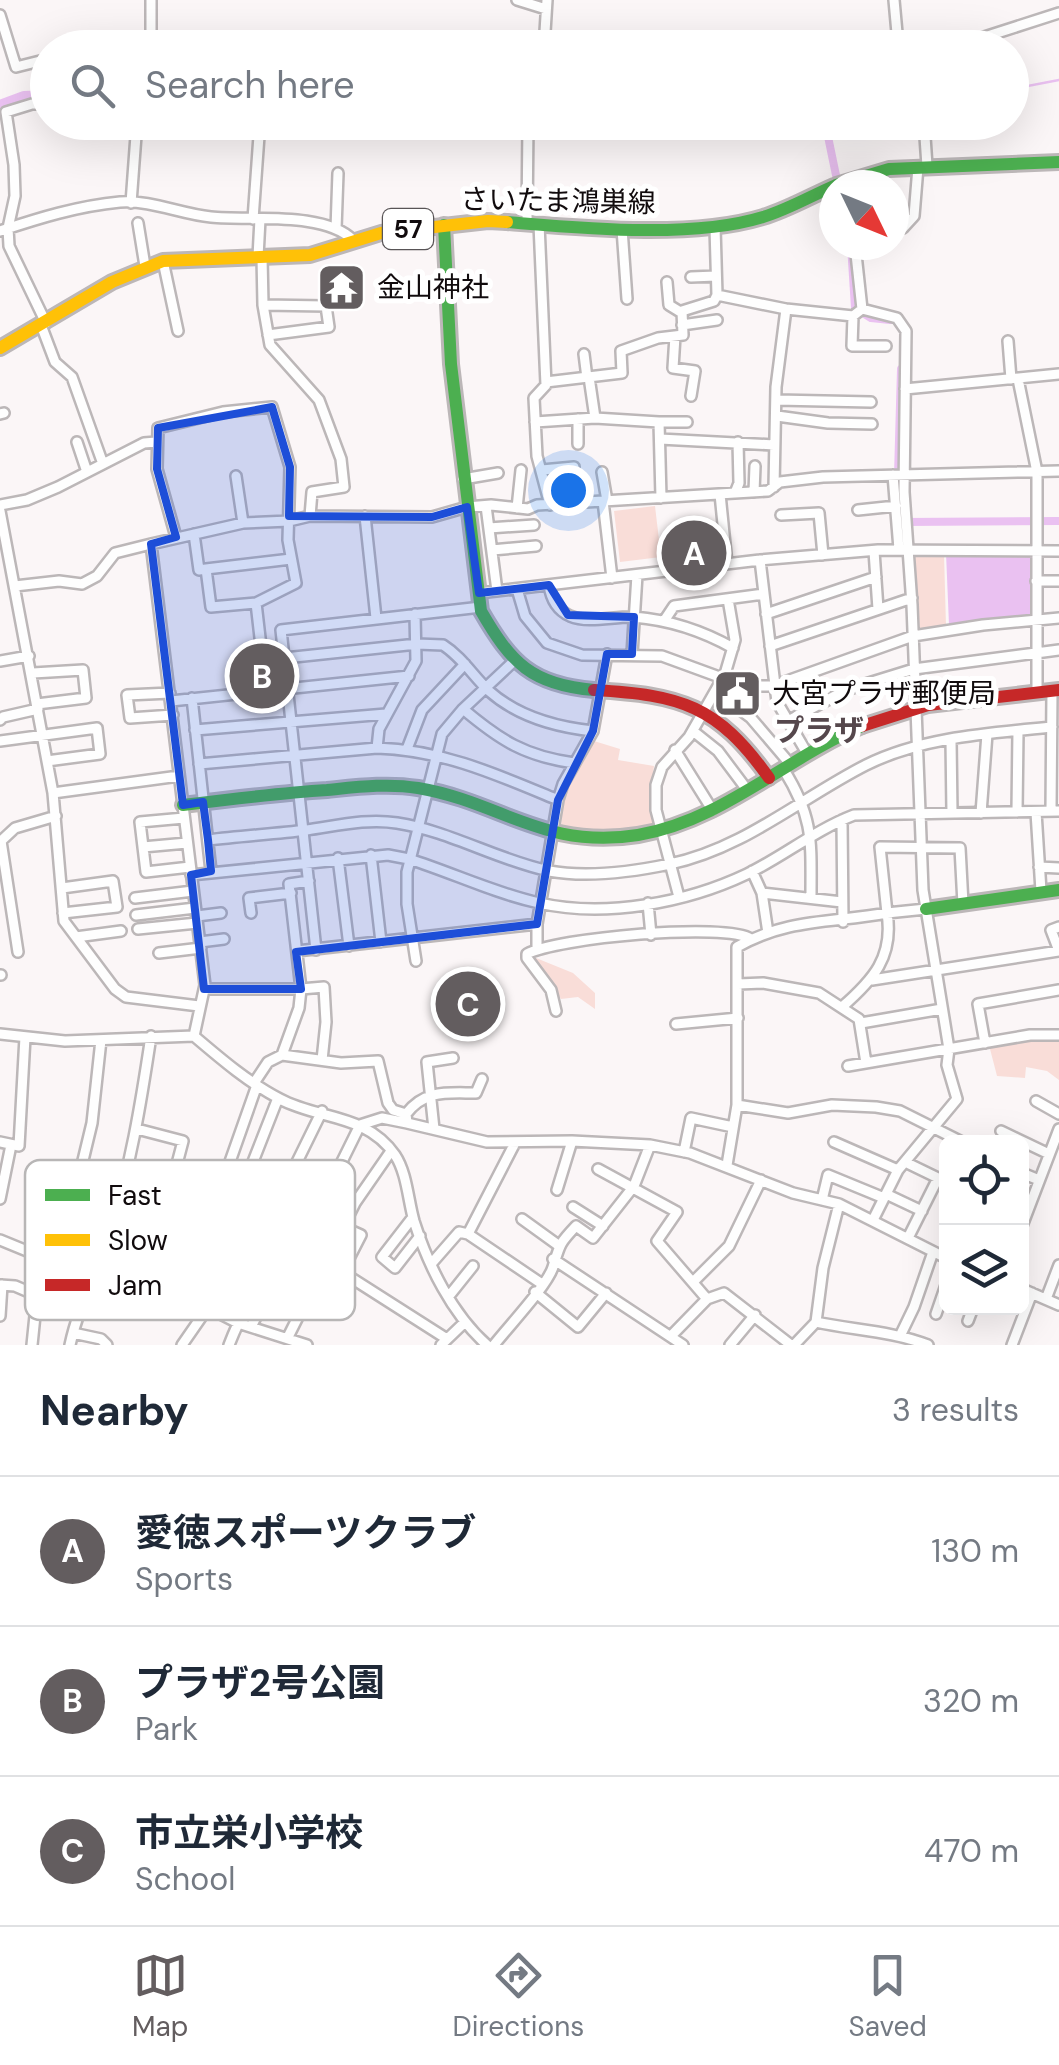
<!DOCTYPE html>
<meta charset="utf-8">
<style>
:root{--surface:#fff;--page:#f2f2f3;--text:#1f2937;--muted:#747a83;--line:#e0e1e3;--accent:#635d5f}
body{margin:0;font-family:"DM Sans","Noto Sans JP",sans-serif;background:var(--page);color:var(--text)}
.controls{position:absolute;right:30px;bottom:30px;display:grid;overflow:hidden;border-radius:15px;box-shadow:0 10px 40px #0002}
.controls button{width:90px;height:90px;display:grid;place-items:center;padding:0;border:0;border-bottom:2px solid var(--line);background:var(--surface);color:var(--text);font:50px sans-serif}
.compass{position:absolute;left:819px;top:170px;width:90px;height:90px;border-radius:50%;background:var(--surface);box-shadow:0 10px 40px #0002;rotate:133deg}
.you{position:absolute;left:568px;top:490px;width:35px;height:35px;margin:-25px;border:8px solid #fff;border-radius:50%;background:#1a73e8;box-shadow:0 0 0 15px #1a73e833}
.badge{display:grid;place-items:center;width:65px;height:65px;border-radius:50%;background:var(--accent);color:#fff;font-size:32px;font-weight:700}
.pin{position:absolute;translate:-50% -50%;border:5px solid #fff;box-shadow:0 2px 10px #0006}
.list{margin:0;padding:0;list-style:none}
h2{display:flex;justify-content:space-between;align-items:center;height:130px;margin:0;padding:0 40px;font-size:42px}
h2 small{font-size:32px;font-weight:400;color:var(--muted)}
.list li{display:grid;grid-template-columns:65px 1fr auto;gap:30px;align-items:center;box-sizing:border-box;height:150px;padding:0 40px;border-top:2px solid var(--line)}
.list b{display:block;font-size:38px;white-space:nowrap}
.list p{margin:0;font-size:32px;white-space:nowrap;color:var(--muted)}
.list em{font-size:32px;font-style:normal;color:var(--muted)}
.icon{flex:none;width:55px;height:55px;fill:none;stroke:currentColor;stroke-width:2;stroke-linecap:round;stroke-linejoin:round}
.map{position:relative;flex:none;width:1059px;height:1345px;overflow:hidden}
.search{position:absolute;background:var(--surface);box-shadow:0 10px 40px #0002;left:30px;right:30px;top:30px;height:110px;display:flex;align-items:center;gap:25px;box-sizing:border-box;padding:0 35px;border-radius:55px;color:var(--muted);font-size:38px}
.sheet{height:580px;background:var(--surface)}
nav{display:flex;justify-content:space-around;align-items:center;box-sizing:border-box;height:140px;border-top:2px solid var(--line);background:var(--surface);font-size:28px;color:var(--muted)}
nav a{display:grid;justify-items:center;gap:5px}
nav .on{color:var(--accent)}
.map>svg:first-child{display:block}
.green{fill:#f9ddd8}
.water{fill:#eac1f1}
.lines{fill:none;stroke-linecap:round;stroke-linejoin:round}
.stream{stroke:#eac1f1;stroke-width:2.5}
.canal{stroke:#eac1f1;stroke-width:8}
.river{stroke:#eac1f1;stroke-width:14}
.street-casing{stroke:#bcb7b8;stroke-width:14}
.fast-casing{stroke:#bcb7b8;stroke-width:18}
.slow-casing{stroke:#bcb7b8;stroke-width:18}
.jam-casing{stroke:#bcb7b8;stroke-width:18}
.street{stroke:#fefefe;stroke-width:9}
.fast{stroke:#4caf50;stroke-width:12}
.slow{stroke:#ffc107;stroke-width:12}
.jam{stroke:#c62828;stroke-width:12}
.marked{fill:#1d4ed8;fill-opacity:0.2;stroke:#1d4ed8;stroke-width:8;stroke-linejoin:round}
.labels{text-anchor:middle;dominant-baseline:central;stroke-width:10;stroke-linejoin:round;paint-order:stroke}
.shield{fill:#fff;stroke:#585456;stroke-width:2.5}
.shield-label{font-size:25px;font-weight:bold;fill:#110b0d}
.street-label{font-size:28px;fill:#110b0d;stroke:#fff}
.poi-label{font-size:28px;fill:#110b0d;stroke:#fff;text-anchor:start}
.neighbourhood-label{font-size:30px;font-weight:bold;fill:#55474c;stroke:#fff}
.key{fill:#fff;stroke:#b8b6b6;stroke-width:2.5}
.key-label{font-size:28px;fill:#110b0d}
</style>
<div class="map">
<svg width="1059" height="1345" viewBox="0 0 1059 1345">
<rect width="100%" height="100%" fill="#fbf6f7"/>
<path class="green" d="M655,506l6,51 -41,5 -6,-51z
M914,553l30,1 2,72 -28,5 -3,-2 -4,-72z
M594,741l26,8 -2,11 36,6 -4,31 6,27 -50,7 -45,-1 1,-32z
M536,958l37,15 22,20v16l-17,-12 -17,2 -28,-40z
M1030,1037h29v43l-12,-9 -21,-4 -1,11 -28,-2 -8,-31z"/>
<path class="water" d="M946,553h86l1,61 -84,11z"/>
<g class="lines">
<path class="stream" d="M1012,89l47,-9"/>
<path class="canal" d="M825,122l13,63
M851,245l4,63 16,10 19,2
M901,510l-3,-35 3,-106
M904,522l155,-1"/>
<path class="river" d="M0,107l24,-9 24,-1
M462,122l64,6
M532,128l99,-6"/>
<defs>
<path id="street" d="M517,0l29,9
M894,0l3,33 7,15
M0,15l16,52 32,-8
M151,43v-43
M120,48l31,-5 69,5
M544,48l3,-48
M938,48l37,-8 84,-27
M924,122l3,44
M131,203l6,-81
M253,219l7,-97
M527,222l1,-100
M138,223l7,43
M539,224l7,161 -12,13 3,58 13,49
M715,227l2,68 69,14 67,7 9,-7
M894,228h9l11,-12 4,-49
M336,229l2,-56
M622,229l5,70
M0,231c39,-13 78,-25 120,-29 32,-2 60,12 91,15 39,4 113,-6 142,23
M855,245l7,64 35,9 9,13 -2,161 8,113 11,285 26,159 -2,16 10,34 -59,71 -25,50
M258,257l2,-38
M262,257l1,48 7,40 49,55 22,59 3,28 -32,5 -2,24
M163,261l15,70
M691,277l25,-1
M667,282l2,23 13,8
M263,305l63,1 3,21 -61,8
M853,316l-1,30h34
M46,323l-37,-77 -1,-18 7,-32 -1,-31 -8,-53 26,-8h16
M41,325l14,37 17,15 31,87
M682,325l35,-5
M675,336l-2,32 22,3 -4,25
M1008,341l3,38
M584,354l3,24
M589,377l6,41
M1018,379l19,93v220
M546,382l76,-9 -1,-22 37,-13 25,-3 -1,-24 32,-10 3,-6
M905,389l154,-15
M777,400l94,2
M0,414l4,-1
M777,416l51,7 44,1
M578,419v25
M535,422l60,-4 64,4 2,76
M659,422h28
M660,439l114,6
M77,442l10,30
M542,470l32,-3
M602,472l5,29
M893,475l6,74
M236,476l7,47
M463,479l35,-6
M774,487l2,-100 10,-78
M754,492l1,-26
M735,493l4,-10 -1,-41
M720,494l7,70
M603,501l9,77
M0,505l27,-5 31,-13 86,-44 12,-1
M486,506l11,85
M517,508l4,-38
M858,510l38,-4
M0,511l53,282 11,128 51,68 11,8 73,9
M781,515l38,-2 4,42
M365,516l11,102
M489,528l45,-3
M194,534l5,36 7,-1
M176,537l-19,-68 1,-41 65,-16 49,-5 18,60 -2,73 8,43 -40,20 6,52 4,5 151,-16 26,1c19,12 30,31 46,46 29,26 66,36 104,40
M492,550l44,-4
M874,551l4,58
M760,560l17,142 31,53
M1036,581h23
M549,585c2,14 8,25 21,31 19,8 44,0 64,1 36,3 67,13 99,31
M15,586l44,-5 23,3 15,-8 18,-23 36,-9
M517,589l8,27 22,27 35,12 80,1 82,30h29l140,-50 70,-11 76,-7
M479,593l281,-33 118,-10 181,1
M256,603l-45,4 -5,-38 85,-10
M766,614l110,-37
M664,621l10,-15 90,-12
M770,646l142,-48
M632,654l5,-79
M0,661l29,-5
M33,673l50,-3 3,28 -49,6
M716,692l35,26 40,47
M170,693l-43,2 3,23 43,-3
M192,698l19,173
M171,701l238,-25
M463,709c38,32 62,47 111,54
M0,720l3,-3 35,-8
M788,721l58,-31 68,-21 145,-19
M195,730l191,-16
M693,731l25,20 30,40
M951,740l1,73
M0,741l97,-13 3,26 -53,7
M377,748l2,-19 37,-68 -1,-47
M407,749l15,-39 43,-46
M675,750l38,61
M199,764l178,-16c66,2 121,27 181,52
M784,770c30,48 27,72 27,127
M53,793l126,-17
M1051,811l1,-120
M1017,812l1,-81
M1036,812l5,79
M981,813l6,-79
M184,818l-44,4 6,50 44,-5
M842,820l1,102
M208,840c33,-4 66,-6 99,-10 29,-4 60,-12 90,-7 53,8 100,37 152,48 39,7 83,1 121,-7 73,-15 131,-66 196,-99 56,-28 125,-32 186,-38
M1,841l17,111
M0,842l15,-14 41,-12
M143,847l44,-4
M371,855l10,87
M338,858l11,88
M1039,867l20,1
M752,871l10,22 6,40
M191,875l197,-20 21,4c44,14 85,34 130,44 66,15 147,0 208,-29 37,-18 68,-44 107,-59l205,-4
M62,888l51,-7 4,26 -54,6
M762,893l80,9
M679,897l-23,-87v-25l6,-18 27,-30 36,-63 10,-34 -7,-41
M135,898l58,-7
M648,903l3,32
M251,913l-2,-15 42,-5
M136,915l59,-7
M197,916l24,-3
M138,929l59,-6
M76,937l45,-6
M200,942l24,-3
M537,949v-25l21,-124 5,-16 30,-53 14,-77
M316,950l-35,-320 200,-23
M297,951l240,-27
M159,953l42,-5
M416,961l-9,-57v-32l35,-138 21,-25 50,-47
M0,975h1
M872,980l187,-29 -8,-21 8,-3
M738,984l25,-1 56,10 40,26 7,44
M204,989h97l-12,-105 20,-3
M842,1007c31,-27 52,-50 45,-94l39,-4
M556,1011l-5,-21 -24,-32v-4c28,-16 200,-32 224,-15
M861,1023l81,-14
M676,1024l62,-6
M0,1034l65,7 129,-5c27,23 55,47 86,63 39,21 86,14 115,56 12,18 13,45 19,66 14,44 38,93 73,124
M194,1036l11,-51 -54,-441 92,-21 46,-2 21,-5 122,1 35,-10 24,-2 37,4 9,-4 231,-14 12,-9 43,-5 236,-6
M985,1043l-7,-39 81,-14
M282,1055l17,-47 2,-19 23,-2 2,35 -4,38
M848,1066l182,-31h29
M254,1083l14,-21 14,-7 59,8 37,-2 10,42 5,7 13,4 1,9 80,19 85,-1 78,4 40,8 103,40 46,11 107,54
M1036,1101l23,13
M737,1105l51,8 44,-8 44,2 24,4 62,31
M406,1114c19,-25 42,-21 70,-21l6,-14
M137,1129l46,12 -25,95 -20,50
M434,1129l-7,-67 26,-4
M1001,1131l48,23
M0,1142l19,4 6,-109
M834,1142l64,28
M684,1152l7,-34 42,9
M905,1162l33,16 -30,60
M296,1164l26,-53
M727,1165l10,-60v-158c51,-29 96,-24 150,-34l-7,-66 80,1 3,56
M598,1169l79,43 -20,29 50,58 -36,37
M226,1172l15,7 6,-2 31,-79
M1022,1173l17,7
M330,1185l25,18
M557,1190l15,-49
M886,1194l36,17
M0,1199l11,-54
M822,1200l6,-25 56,23
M839,1204l-16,64 -7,54c37,8 76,9 112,23
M573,1207l30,19
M413,1217l-31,40 13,11 25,-32
M522,1219l36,26
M1022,1226l37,-97
M343,1227l18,8 -19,37 105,67
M468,1234l74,50
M0,1240l93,38 90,17 55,28 69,22
M32,1252l22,-81
M44,1257l24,-70 11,-10 13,-54 9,-83
M553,1259l130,86
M431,1264l28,-32 9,2 47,-91
M694,1281l35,-35 32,-66
M0,1285l15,1 63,27
M1022,1289l37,16
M535,1292l43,35 28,-34
M183,1295l74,-210
M449,1296l24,-30
M707,1299l17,-6 67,52
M1046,1299l13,-34
M936,1314l10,-29
M0,1316l2,-31
M968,1321l5,-13
M251,1327l23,-46
M73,1333l28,6 6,6
M901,1334l13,-27 19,-55
M288,1337l67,-134 36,-52
M32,1345l5,-49
M70,1345c8,-38 27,-73 39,-110 21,-65 32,-132 42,-199
M182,1345l27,-39
M229,1345c22,-57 58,-105 81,-160l17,7 33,-67 22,-7 25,5
M441,1345l24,-23
M494,1345c14,-18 53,-59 59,-78 7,-23 6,-23 23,-41l17,12 41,-52 16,-41
M730,1345l25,-30
M794,1345l22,-23
M1012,1345l20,-52"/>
<path id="fast" d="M836,185l53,-16 170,-7
M507,222c74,6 185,17 256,-5 24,-7 48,-21 71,-31
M444,225l7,139 30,247c30,52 51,74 113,79
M183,805c48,-6 96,-12 144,-15 30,-3 61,-7 91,-2 83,14 126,62 220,47 84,-14 148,-77 224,-109
M926,909l133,-19"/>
<path id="slow" d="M0,348l112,-66 51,-21 147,-6 71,-22 107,-12 19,1"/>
<path id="jam" d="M594,690c87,5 123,15 175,88
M862,726l66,-21 131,-15"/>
</defs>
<use href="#street" class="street-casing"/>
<use href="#fast" class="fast-casing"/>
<use href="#slow" class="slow-casing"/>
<use href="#jam" class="jam-casing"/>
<use href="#street" class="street"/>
<use href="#fast" class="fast"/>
<use href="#slow" class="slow"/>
<use href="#jam" class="jam"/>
</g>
<path class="marked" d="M272,407l18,60 -1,49 143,1 35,-10 12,86 70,-8 19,30 66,2 -2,37h-25l-14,77 -35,69 -21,124 -241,28 5,37h-97l-13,-114 20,-4 -3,-31 -5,-38 -20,3 -32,-261 25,-7 -19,-68 1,-41z"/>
<defs>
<symbol id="temple-square" viewBox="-11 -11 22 22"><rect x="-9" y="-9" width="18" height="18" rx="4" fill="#635d5f" stroke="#fff"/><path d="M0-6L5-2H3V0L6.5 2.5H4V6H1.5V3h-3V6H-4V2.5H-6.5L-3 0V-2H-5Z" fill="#fff"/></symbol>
<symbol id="civic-square" viewBox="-11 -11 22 22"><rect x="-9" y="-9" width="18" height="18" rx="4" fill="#635d5f" stroke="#fff"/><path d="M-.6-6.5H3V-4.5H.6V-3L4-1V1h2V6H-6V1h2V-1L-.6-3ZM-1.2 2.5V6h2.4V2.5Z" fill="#fff"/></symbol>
</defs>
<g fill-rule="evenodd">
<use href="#temple-square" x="314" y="260" width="55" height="55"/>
<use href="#civic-square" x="710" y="666" width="55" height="55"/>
</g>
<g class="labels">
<rect class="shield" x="383" y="209" width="50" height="40" rx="8"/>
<g class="shield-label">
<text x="408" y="229">57</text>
</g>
<g class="street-label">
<text transform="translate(558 201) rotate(1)">さいたま鴻巣線</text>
</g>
<g class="poi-label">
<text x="377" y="287">金山神社</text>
<text x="772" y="693">大宮プラザ郵便局</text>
</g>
<g class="neighbourhood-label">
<text x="819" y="730">プラザ</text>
</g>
</g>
<rect x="25" y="1160" width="330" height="160" rx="15" class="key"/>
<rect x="45" y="1189" width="45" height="12" fill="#4caf50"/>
<rect x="45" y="1234" width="45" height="12" fill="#ffc107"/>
<rect x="45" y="1279" width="45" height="12" fill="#c62828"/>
<g class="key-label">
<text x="108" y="1205">Fast</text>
<text x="108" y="1250">Slow</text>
<text x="108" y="1295">Jam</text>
</g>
</svg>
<div class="controls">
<button><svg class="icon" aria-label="locate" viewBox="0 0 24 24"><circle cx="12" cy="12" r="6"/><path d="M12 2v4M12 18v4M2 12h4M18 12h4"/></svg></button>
<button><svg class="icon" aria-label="layers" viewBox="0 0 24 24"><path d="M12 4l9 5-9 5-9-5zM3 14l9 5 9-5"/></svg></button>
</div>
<svg class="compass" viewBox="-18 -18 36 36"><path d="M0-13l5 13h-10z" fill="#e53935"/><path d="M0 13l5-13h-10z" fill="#747a83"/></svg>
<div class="you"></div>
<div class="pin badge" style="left:694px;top:553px">A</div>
<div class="pin badge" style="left:262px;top:676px">B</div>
<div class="pin badge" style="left:468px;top:1004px">C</div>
<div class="search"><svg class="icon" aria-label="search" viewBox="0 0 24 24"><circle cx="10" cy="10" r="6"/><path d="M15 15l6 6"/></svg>Search here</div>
</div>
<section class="sheet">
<h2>Nearby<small>3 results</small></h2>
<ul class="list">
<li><span class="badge">A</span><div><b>愛徳スポーツクラブ</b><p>Sports</p></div><em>130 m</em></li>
<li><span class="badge">B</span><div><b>プラザ2号公園</b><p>Park</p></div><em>320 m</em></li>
<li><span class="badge">C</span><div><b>市立栄小学校</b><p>School</p></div><em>470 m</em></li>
</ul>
</section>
<nav>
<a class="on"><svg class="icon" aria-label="map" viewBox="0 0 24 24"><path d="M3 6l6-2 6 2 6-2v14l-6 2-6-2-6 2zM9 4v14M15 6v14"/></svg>Map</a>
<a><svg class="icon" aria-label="directions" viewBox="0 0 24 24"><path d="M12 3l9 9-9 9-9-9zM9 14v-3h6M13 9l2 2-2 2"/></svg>Directions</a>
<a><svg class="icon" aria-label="saved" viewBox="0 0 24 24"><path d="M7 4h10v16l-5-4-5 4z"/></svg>Saved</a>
</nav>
